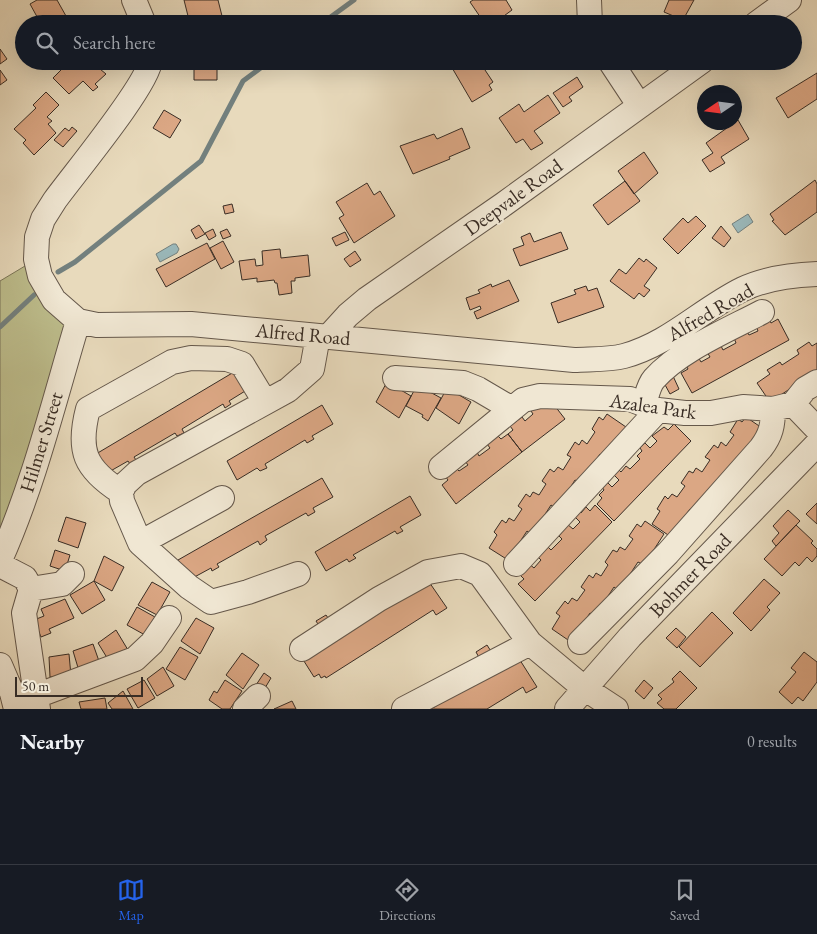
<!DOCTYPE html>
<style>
:root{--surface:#171b24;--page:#242831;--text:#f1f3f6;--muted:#9ea1a6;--line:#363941;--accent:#2563eb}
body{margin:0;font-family:"EB Garamond",serif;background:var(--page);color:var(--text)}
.compass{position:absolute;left:697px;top:85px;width:45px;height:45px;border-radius:50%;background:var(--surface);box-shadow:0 5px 20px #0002;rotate:257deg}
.scale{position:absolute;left:15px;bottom:12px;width:128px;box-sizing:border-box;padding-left:5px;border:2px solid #392d25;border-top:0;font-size:14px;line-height:18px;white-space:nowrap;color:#392d25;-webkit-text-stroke:4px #f0e7d3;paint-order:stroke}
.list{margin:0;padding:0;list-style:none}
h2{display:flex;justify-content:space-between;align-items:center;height:65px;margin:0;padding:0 20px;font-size:21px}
h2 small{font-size:16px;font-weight:400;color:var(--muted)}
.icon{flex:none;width:28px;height:28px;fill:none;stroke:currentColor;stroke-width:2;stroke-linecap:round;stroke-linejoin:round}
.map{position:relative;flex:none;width:817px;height:709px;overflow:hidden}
.search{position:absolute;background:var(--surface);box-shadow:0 5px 20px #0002;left:15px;right:15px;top:15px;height:55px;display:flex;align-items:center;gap:12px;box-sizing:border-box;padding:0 18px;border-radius:28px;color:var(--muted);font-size:19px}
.sheet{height:155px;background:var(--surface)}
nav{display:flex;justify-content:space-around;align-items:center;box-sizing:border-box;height:70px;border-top:1px solid var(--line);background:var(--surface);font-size:14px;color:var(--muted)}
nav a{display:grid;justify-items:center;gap:2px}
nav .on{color:var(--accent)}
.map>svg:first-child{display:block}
.green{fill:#bdbd8c;stroke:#7b7558}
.water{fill:#9ab8ba;stroke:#73807e}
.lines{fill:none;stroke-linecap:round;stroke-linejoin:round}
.stream{stroke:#73807e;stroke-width:5}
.building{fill:#dba784;stroke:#392d25}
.minor-casing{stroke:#65584b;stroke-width:26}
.minor{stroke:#f0e7d3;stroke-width:24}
.labels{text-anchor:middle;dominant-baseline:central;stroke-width:4;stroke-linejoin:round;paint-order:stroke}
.street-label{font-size:20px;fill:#392d25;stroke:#f0e7d3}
</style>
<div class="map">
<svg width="817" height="709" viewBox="0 0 817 709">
<rect width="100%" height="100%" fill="#e8dabc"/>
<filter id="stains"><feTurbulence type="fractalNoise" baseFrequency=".004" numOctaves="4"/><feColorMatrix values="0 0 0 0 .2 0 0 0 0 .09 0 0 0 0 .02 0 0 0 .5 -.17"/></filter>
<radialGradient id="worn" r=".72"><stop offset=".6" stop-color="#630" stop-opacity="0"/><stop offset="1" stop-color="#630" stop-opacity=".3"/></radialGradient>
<path class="green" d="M35,260l42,61 -77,236v-276z"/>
<path class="water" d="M748,214l5,8 -15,11 -6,-9z
M173,244h3l3,5 -2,4 -17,9 -4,-8z"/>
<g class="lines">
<path class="stream" d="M321,24l33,-24
M58,272l17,-10 126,-101 42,-80 27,-20
M0,327l34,-32"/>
</g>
<path class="building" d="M37,0h20l9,16 -13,8h-12l-11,-20z
M184,0h34l6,24h-34z
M473,0h33l6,10 -19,14h-8l-15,-22z
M669,0h25l-11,20 -19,-8z
M0,49l7,10 -7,5z
M70,61h38l-8,8 6,5 -11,10 3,3 -5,4 -10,-10 -14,13 -16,-16z
M194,61h23v19h-23z
M457,61h25l-5,3 3,4 3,-1 10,15 -4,3 3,5 -20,12 -21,-36z
M0,70l7,10 -7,5z
M817,73v26l-29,19 -12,-20z
M577,77l6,10 -14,10 3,4 -9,6 -10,-14z
M46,92l13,13 -12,12 5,4 -4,3 8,9 -22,22 -11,-12 3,-3 -12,-11 22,-21 -3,-3z
M548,95l12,18 -26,18 9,12 -12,7 -8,-11 -7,4 -17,-25 20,-14 5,8z
M164,110l17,10 -11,18 -17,-10z
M738,120l11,19 -28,18 4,6 -15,9 -8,-12 11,-7 -7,-10z
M72,127l5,4 -14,16 -9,-7 11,-12 4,3z
M462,128l8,20 -21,9 1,2 -37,15 -13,-28 34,-12 3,5z
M644,152l14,21 -24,21 -16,-23z
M815,180l2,4v28l-32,23 -13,-14 2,-1 -4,-6z
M625,181l15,20 -32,24 -15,-20z
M367,183l7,12 6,-4 15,25 -41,27 -15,-25 5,-3 -8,-13z
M232,204l2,8 -9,2 -2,-8z
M696,216l10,10 -28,28 -15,-15 20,-21 5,5z
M199,225l6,9 -9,5 -5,-9z
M721,226l10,12 -7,9 -12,-9z
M213,229l3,7 -7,4 -4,-7z
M227,229l4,7 -8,3 -3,-7z
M345,232l4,8 -13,6 -4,-8z
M561,232l7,17 -48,17 -7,-17 11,-4 -3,-8 9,-4 4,9z
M223,241l11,21 -13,7 -11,-21z
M207,243l8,16 -49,28 -10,-18z
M280,249l1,9 27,-3 2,21 -15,2v3h-4l1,12 -13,2 -2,-12h-2l-1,-3 -17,2v-4l-15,2 -3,-19 16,-2 1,7 7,-1 -1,-14z
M355,251l6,9 -11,7 -6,-8z
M639,258l5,4 2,-3 11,9 -13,18 6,4 -6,7 -5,-4 -5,6 -24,-18 9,-12 7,5z
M509,280l10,21 -42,18 -3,-7 7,-3 -1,-3 -10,4 -4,-12 14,-5 -2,-3 13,-6 1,3z
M586,286l2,5 9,-3 7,19 -46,16 -7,-20 25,-9 -2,-4z
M769,319l2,4 7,-4 11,21 -97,53 -11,-20 7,-4 -2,-4 11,-10 4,7 9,-5 -4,-7 15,-4 2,4 13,-7 -2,-5 11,-10 4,7 9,-4 -3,-7z
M809,342l3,4 5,-3v28l-47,31 -13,-19 13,-9 -3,-4 13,-8 2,3 17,-11 -2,-4z
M239,369l11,19 -21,13 2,3 -6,4 -2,-4 -41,25 2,4 -7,3 -2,-3 -41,24 2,3 -6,4 -2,-3 -21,12 -11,-19z
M673,376l6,13 -9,5 -7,-13z
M387,382l24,14 -12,22 -23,-16z
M417,385l24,13 -13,23 -6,-4 1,-2 -17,-9z
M447,388l24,14 -12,22 -23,-16z
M551,401l14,18 -43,33 -14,-18 5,-4 -3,-4 12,-9 3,4 8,-7 -2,-3 10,-9z
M322,405l11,19 -21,12 2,3 -7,4 -2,-3 -40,24 2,4 -7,3 -3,-3 -20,12 -10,-19z
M607,414l19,13 -21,31 -5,-4 -19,29 -6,-3 -18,29 -6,-4 -19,30 -5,-4 -19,29 -19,-12 8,-13 -3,-3 8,-12 4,3 3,-5 5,3 8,-12 -4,-3 8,-12 4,3 3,-5 6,3 7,-11 -4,-3 8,-12 4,3 4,-5 5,3 8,-13 -4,-2 8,-13 4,3 3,-5 5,4 8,-12 -3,-3 7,-12 4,3z
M746,417l19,13 -70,82 -5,-3 -19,28 -19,-13 8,-13 -3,-2 8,-13 3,3 4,-5 5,3 8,-11 -4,-3 8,-12 4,2 3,-5 6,4 8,-12 -5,-3 9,-12 4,3 3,-6 5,4 8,-11 -4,-3 8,-13 4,3z
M674,424l17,17 -77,80 -17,-17 5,-6 -3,-3 5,-5 -2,-3 5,-5 5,5 7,-7 -5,-5 5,-5 2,2 5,-6 4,3 10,-10 -3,-3 5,-5 -2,-3 5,-5 5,5 7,-7 -5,-5 12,-9 4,3z
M508,434l14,18 -66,52 -14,-19 6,-5 -3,-4 11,-8 3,3 9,-6 -3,-4 12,-9 2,4 11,-8 -3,-4 11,-8 3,3z
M322,478l11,19 -20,11 2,4 -7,4 -2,-3 -41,23 2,4 -7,5 -2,-4 -41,23 2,3 -7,4 -1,-3 -22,12 -11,-20z
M410,496l11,19 -21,12 3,4 -6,3 -2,-3 -42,24 3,3 -7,4 -2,-3 -21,12 -11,-19z
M817,503v21l-11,-10z
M595,505l17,17 -77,79 -17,-17 6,-5 -4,-4 8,-12 6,5 7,-8 -5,-5 12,-8 3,3 11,-11 -3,-3 8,-12 6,5 7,-7 -6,-6 5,-5 2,2 5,-6 4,4z
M788,510l12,11 -24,25 -4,-5 7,-8 -6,-7z
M66,517l20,6 -8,25 -20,-7z
M645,521l19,13 -20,31 -6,-3 -19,29 -5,-4 -19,29 -5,-3 -19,29 -19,-13 8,-13 -4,-3 9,-12 3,3 4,-6 5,3 8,-11 -4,-3 8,-12 4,3 3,-5 5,3 7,-11 -3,-3 8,-12 4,2 3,-5 5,3 8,-11 -4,-3 8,-12 4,3z
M796,525l17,16 -2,2 6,6v7l-5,6 -5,-5 -8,9 -4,-4 -13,14 -18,-17z
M55,550l15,5 -5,16 -15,-5z
M104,556l20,11 -12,24 -18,-10z
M427,579l20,29 -11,7 -3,-5 -107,68 -1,-2 -4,2 -2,-4 -5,3 -12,-19z
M764,579l16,14 -13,14 3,3 -19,21 -18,-18z
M94,581l11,19 -23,14 -12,-19z
M152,582l18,10 -13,23 -19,-10z
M65,599l9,19 -25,11 2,4 -10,4 -7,-17 10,-4 -3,-7z
M137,607l18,10 -10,18 -18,-10z
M712,612l21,21 -33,34 -21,-20z
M326,615l7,10 -10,7 -7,-11z
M196,618l18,10 -14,26 -19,-13z
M676,628l10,9 -9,11 -11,-10z
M116,630l12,20 -19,11 -11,-18z
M93,644l7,20 -21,7 -6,-20z
M487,645l7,11 -12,7 -6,-11z
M180,647l18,10 -13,23 -19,-11z
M804,652l13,10v20l-14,19 -5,-4 -6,7 -13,-12 17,-20 -5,-4z
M242,653l17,12 -16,24 -17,-14z
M69,654l2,22 -21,1 -1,-20z
M518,657l19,30 -11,6 -3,-6 -36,22h-56z
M163,667l11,19 -17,10 -10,-17z
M680,671l17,17 -21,21h-12l-7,-6 5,-4 -4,-4 16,-13 -2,-3z
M264,673l7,5 -9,15 -8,-5z
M144,680l11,18 -17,10 -11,-19z
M225,680l17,11 -12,18h-8l-13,-9 5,-9 3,2z
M644,680l9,8 -9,11 -9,-8z
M123,691l10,18h-21l-4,-6z
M105,698l2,11h-26l-2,-7z
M292,701l4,8h-22z"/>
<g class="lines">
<defs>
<path id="minor" d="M134,0l10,24
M589,0l1,24
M756,24l33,-24
M150,61c-2,24 -77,114 -95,139l-12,19 -6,18 -1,22 4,17 14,24 24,21 19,4 94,-1 383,36c17,-1 34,0 50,-4 45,-12 78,-47 119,-67 23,-11 49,-14 74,-15
M610,61l29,44
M328,337l20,-22 19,-16 137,-95 198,-143
M395,378l68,5 15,6 34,20
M644,404c3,-8 4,-18 10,-25 26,-29 74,-49 108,-67
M793,404l12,-15 12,-7
M441,467l82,-67 17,-4 90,3 28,11 27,3h26l32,-6 30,2 20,-5 24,25
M121,492c-36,-23 -44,-41 -33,-83l84,-47 19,-4 36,1 15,5 23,38
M140,543l82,-45
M0,560c34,-76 54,-159 78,-239
M516,564l142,-154
M0,565l25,13 6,11 -7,24 14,96
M298,574l-50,18 -37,10 -22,-15 -49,-44 -18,-42 -1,-9 4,-8 12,-11 151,-83 24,-21 6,-33
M31,589l31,-5 10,-10
M580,642l88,-89 93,-105c10,-13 12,-23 12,-39
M302,649l77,-50 49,-27 33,-6 19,8 50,69 54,45 32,21
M0,665l12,28 4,16
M36,696l99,-37 17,-16 17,-25
M245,709l13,-13
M404,709l126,-66
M567,709l63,-72 187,-193"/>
</defs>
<use href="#minor" class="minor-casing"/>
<use href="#minor" class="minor"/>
</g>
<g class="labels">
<g class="street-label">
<text transform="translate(513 197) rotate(-36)">Deepvale Road</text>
<text transform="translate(710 312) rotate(-30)">Alfred Road</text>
<text transform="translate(303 334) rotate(5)">Alfred Road</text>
<text transform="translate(653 406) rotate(8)">Azalea Park</text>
<text transform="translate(41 442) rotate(-73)">Hilmer Street</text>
<text transform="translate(690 575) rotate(-46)">Bohmer Road</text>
</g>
</g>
<rect width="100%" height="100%" filter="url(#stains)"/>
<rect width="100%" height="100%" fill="url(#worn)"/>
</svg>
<svg class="compass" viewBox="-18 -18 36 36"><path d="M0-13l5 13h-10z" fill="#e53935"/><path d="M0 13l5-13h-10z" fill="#9ea1a6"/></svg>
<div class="scale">50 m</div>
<div class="search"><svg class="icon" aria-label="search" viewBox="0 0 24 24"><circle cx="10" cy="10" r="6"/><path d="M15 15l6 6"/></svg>Search here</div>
</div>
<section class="sheet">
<h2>Nearby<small>0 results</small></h2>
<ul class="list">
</ul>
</section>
<nav>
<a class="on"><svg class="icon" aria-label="map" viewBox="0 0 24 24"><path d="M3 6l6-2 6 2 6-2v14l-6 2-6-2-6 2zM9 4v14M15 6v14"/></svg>Map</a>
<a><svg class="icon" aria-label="directions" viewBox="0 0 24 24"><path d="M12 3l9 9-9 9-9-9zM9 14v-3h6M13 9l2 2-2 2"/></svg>Directions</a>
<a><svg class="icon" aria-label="saved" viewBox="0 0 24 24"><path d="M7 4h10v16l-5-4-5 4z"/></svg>Saved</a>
</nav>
